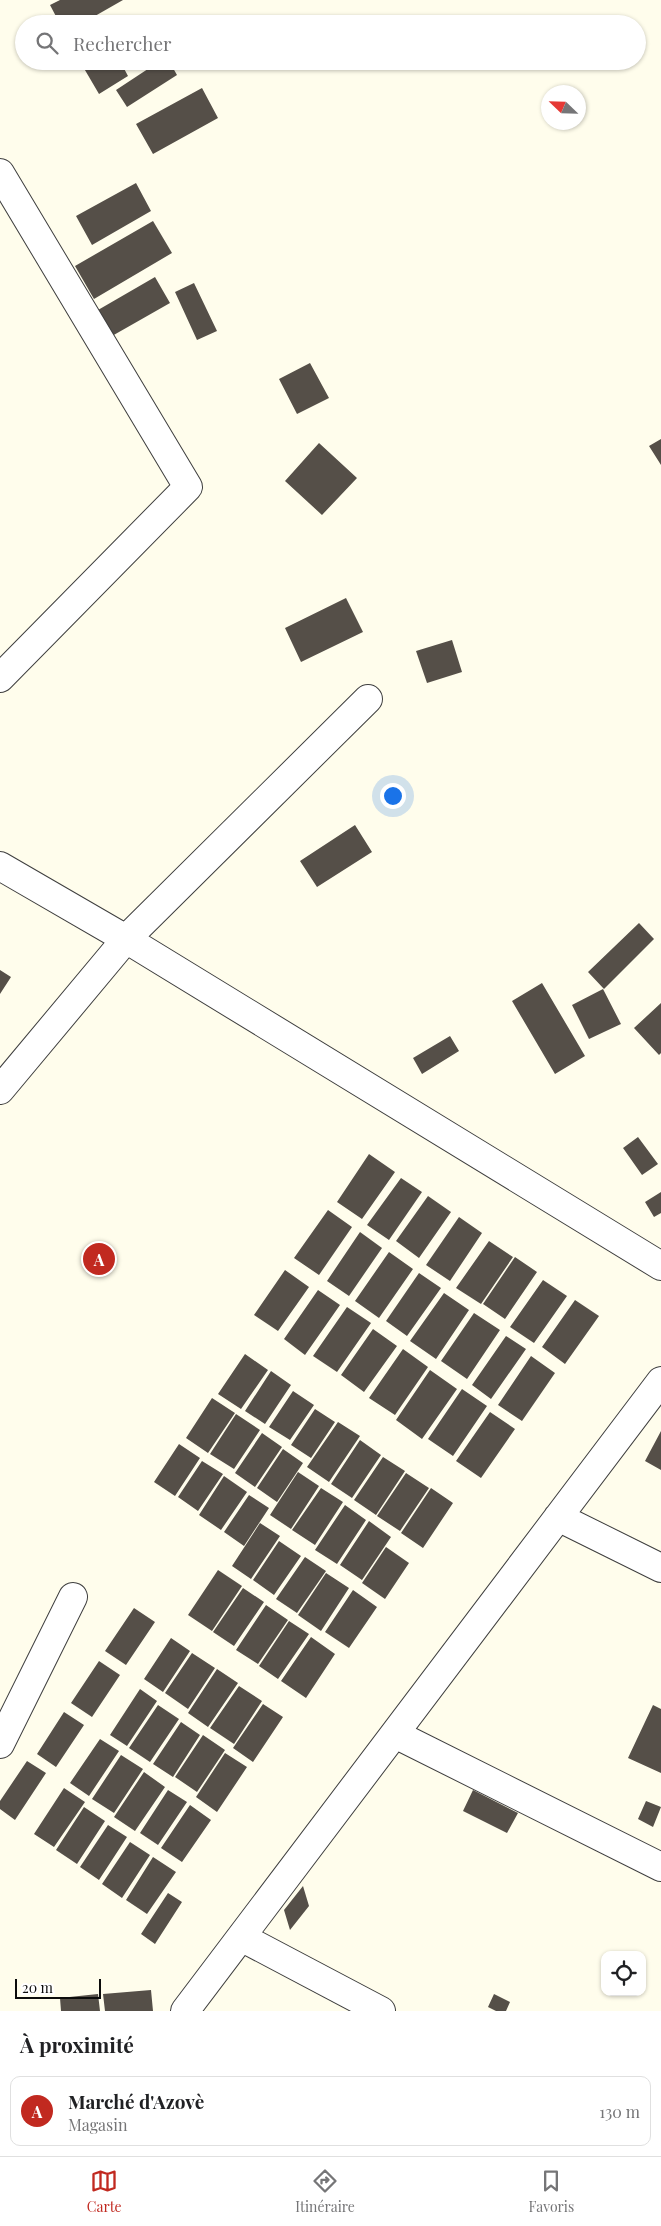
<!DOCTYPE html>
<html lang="fr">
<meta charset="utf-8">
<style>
:root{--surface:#fff;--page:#f6f6f6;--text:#202124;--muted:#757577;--line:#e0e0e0;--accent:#c12920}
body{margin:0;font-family:"Playfair Display",serif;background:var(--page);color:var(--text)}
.controls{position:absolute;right:15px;bottom:15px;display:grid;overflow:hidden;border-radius:10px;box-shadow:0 1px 4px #0004}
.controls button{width:45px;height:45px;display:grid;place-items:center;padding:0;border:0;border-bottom:1px solid var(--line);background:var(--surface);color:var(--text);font:25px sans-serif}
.compass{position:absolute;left:541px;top:85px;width:45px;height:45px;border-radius:50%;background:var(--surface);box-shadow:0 1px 4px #0004;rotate:293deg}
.scale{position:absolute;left:15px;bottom:12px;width:86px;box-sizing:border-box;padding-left:5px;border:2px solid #0c0c0c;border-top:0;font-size:14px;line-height:18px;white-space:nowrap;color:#0c0c0c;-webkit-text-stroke:4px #fff;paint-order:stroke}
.you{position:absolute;left:392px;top:795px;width:18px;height:18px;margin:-12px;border:4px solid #fff;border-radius:50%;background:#1a73e8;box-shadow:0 0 0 8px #1a73e833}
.badge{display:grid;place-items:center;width:32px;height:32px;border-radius:50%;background:var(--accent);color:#fff;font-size:16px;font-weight:700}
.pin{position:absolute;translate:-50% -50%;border:2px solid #fff;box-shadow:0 1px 5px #0006}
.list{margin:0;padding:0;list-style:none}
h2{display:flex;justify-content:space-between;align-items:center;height:65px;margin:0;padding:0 20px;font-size:21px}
h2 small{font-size:16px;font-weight:400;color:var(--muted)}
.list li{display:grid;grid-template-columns:32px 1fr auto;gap:15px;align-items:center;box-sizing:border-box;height:70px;margin:0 10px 10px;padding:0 10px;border:1px solid var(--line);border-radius:10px}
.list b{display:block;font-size:19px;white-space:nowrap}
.list p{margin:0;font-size:16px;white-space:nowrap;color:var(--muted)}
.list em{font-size:16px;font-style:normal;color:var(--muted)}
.icon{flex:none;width:28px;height:28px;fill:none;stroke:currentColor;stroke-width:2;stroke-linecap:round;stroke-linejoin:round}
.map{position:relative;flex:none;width:661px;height:2011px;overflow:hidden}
.search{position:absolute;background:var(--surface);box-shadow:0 1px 4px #0004;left:15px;right:15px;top:15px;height:55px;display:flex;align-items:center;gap:12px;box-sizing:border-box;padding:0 18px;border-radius:28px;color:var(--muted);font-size:19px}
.sheet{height:145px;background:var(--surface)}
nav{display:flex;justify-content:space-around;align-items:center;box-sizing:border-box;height:70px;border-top:1px solid var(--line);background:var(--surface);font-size:14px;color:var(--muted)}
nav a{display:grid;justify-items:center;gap:2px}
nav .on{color:var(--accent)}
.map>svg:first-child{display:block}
.building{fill:#554f48}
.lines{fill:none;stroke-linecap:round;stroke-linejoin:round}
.minor-casing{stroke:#3f3f3f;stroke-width:30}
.minor{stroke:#fff;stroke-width:28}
</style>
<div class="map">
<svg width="661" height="2011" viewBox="0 0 661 2011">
<rect width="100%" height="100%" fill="#fffdec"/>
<path class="building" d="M60,0h63l-42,24h-21l-10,-19z
M88,61h32l8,15 -29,18 -17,-29z
M160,61h9l8,14 -50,32 -11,-17z
M202,88l16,30 -65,36 -17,-30z
M136,183l15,28 -59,34 -16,-29z
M153,221l19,32 -78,46 -19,-33z
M155,277l15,26 -58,33 -14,-26z
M194,283l23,48 -20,9 -22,-48z
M310,363l19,35 -32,16 -18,-35z
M661,439v26l-12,-19z
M319,443l38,35 -35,37 -37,-34z
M346,598l17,34 -62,30 -16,-34z
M452,640l10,32 -35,11 -11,-32z
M355,825l17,27 -55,35 -17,-26z
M639,923l15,16 -50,50 -16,-17z
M0,970l11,7 -11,17z
M542,983l43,73 -30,18 -43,-73z
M603,989l18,35 -32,15 -17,-34z
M661,1003v50l-2,2 -25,-27z
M450,1036l9,15 -37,23 -9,-16z
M638,1137l20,27 -16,11 -19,-27z
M369,1154l26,18 -33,47 -25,-17z
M401,1178l21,14 -33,48 -22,-15z
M661,1192v21l-7,4 -9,-15z
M428,1196l23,16 -32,46 -23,-17z
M328,1210l24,17 -33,48 -25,-17z
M459,1217l23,16 -32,48 -24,-16z
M360,1232l22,16 -33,48 -22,-15z
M489,1241l24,16 -32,47 -25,-16z
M389,1252l24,17 -34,49 -24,-17z
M515,1257l22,15 -32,47 -22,-15z
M285,1270l24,17 -31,44 -24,-16z
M419,1273l22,15 -34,48 -21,-15z
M543,1280l24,16 -33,47 -24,-16z
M318,1290l22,15 -35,50 -21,-16z
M444,1293l25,17 -33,49 -26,-18z
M575,1300l24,16 -34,48 -23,-17z
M347,1307l24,16 -34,49 -24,-16z
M474,1313l26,17 -33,49 -26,-18z
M373,1329l24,17 -33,46 -23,-17z
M506,1336l20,13 -35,50 -19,-14z
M403,1349l25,18 -33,48 -26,-17z
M245,1354l23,16 -27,39 -23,-15z
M531,1356l24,17 -33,48 -24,-16z
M430,1370l27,19 -35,50 -26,-19z
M271,1371l20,14 -26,39 -20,-13z
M462,1389l25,17 -34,50 -25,-17z
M293,1391l21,14 -24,35 -21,-13z
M212,1398l23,15 -27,40 -22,-15z
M315,1409l20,13 -24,36 -20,-13z
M490,1412l25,17 -34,49 -25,-17z
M236,1414l24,16 -26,39 -24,-15z
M338,1422l22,14 -31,46 -22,-15z
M661,1431v39l-16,-9z
M262,1433l20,14 -27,40 -20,-14z
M360,1440l21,15 -29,43 -21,-14z
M179,1444l21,14 -25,38 -21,-14z
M283,1449l20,14 -26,39 -20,-14z
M383,1457l22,14 -29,44 -22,-15z
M202,1461l21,13 -25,37 -20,-14z
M298,1472l21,14 -28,43 -21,-14z
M406,1473l23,15 -29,43 -23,-15z
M224,1476l23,16 -26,38 -22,-15z
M321,1488l22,14 -28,43 -23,-15z
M431,1488l22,15 -30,45 -22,-15z
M249,1495l20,13 -25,38 -20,-14z
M345,1505l21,15 -29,44 -22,-14z
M369,1521l22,16 -29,43 -22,-15z
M260,1523l20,13 -29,43 -19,-13z
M279,1541l22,15 -27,39 -21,-15z
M386,1547l23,16 -24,36 -23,-16z
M305,1557l21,14 -29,42 -21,-14z
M218,1570l24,16 -30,45 -24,-16z
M326,1573l23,15 -28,43 -23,-16z
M243,1588l21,14 -30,44 -21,-14z
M353,1590l24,17 -28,41 -24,-16z
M266,1605l22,15 -30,44 -22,-14z
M134,1608l21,14 -29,43 -21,-14z
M289,1621l20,13 -31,45 -19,-13z
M311,1637l24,17 -29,44 -25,-17z
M171,1638l19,13 -27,41 -19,-13z
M192,1653l23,15 -27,41 -23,-16z
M99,1661l21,14 -28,42 -21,-14z
M217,1669l21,14 -30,44 -20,-14z
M239,1686l23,15 -28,43 -24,-16z
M140,1689l17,12 -30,45 -17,-11z
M263,1704l20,13 -30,45 -20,-14z
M158,1705l21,14 -29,43 -21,-14z
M653,1705l8,4v64l-33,-15z
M64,1712l20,13 -28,42 -19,-13z
M181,1722l19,13 -27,42 -20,-13z
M203,1735l22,15 -28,42 -22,-15z
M100,1739l19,12 -30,45 -19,-13z
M225,1753l22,14 -30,45 -21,-15z
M121,1755l22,14 -29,44 -22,-14z
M27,1761l19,12 -31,47 -15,-11v-8z
M144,1772l21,15 -30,44 -21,-14z
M64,1788l21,14 -31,45 -20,-13z
M168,1790l19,12 -29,43 -18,-12z
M473,1790l45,23 -11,20 -44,-22z
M646,1801l15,6 -8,20 -15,-8z
M190,1805l21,15 -29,42 -21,-14z
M84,1807l21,14 -28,43 -21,-14z
M108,1825l19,12 -28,43 -19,-13z
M130,1842l20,13 -28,43 -20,-14z
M153,1857l23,15 -29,42 -21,-14z
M303,1886l6,20 -19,24 -6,-20z
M168,1893l14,9 -27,42 -14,-10z
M151,1990l2,21h-48l-2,-17z
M98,1994l2,17h-39l-1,-13z
M494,1994l16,8 -4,9h-10l-8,-4z"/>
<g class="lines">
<defs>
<path id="minor" d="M0,173l188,314 -188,191
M0,866l126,73 535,327
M0,1090l126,-151 242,-240
M558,1517l103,51
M395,1734l266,133
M0,1744l73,-147
M241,1937l140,74
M185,2011l476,-630"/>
</defs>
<use href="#minor" class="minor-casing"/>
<use href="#minor" class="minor"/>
</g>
</svg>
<div class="controls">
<button><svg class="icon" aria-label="locate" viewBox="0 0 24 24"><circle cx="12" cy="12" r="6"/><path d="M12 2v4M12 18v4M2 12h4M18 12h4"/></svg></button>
</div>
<svg class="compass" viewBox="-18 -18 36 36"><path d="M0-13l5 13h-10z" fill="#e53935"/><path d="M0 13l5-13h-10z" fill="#757577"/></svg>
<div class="scale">20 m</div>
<div class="you"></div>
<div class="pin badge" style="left:99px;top:1259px">A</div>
<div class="search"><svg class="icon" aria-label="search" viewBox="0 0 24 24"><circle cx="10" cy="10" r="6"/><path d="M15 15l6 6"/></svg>Rechercher</div>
</div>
<section class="sheet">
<h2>À proximité<small></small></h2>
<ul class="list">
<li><span class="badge">A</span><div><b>Marché d'Azovè</b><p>Magasin</p></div><em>130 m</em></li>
</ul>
</section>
<nav>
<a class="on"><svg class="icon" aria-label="map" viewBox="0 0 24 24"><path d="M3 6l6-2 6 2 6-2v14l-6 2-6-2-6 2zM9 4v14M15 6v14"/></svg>Carte</a>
<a><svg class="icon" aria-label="directions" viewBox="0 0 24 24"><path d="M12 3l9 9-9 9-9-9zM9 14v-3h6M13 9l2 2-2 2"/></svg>Itinéraire</a>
<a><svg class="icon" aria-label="saved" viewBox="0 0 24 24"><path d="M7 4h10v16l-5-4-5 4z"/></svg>Favoris</a>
</nav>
